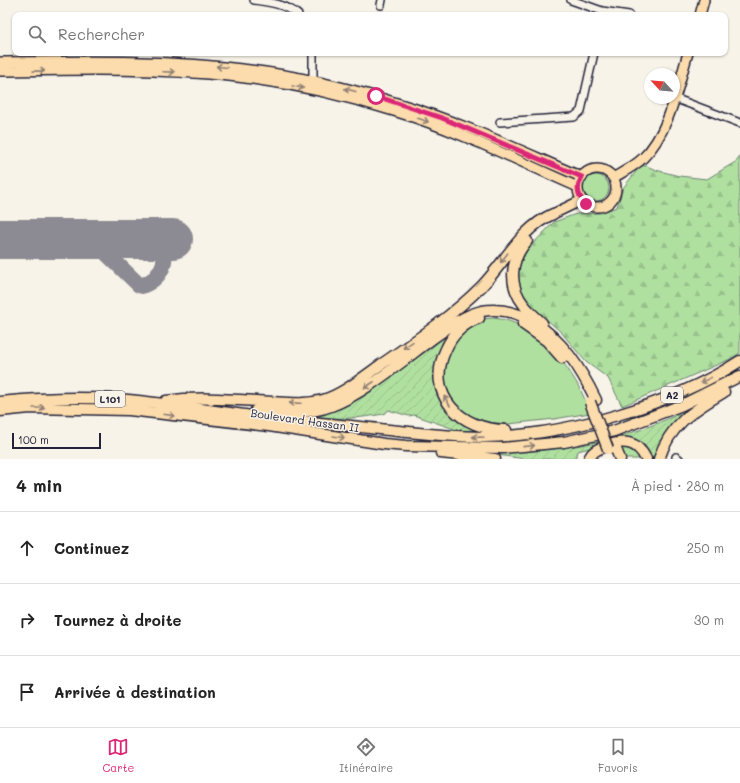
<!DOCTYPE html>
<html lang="fr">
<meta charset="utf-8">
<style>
:root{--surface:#fff;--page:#f6f6f6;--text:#222;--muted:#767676;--line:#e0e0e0;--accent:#db2777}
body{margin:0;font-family:Mali,sans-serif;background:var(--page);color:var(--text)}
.compass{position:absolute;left:644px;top:68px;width:36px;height:36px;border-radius:50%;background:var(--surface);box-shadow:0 1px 3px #0004;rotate:296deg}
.scale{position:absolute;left:12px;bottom:10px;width:89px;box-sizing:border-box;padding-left:4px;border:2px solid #22223b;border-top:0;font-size:11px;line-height:14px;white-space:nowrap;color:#22223b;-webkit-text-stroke:3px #f7f3e8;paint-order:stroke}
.stop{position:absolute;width:12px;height:12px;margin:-9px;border:3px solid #db2777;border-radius:50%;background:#fff}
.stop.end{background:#db2777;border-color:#fff;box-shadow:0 1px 4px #0008}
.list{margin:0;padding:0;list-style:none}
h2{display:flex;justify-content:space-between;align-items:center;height:52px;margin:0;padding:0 16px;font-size:17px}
h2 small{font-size:13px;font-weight:400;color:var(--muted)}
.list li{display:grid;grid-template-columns:26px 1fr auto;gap:12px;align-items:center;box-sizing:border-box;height:72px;padding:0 16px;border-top:1px solid var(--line)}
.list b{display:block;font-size:15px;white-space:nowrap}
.list em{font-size:13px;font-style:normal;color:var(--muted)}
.icon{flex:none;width:22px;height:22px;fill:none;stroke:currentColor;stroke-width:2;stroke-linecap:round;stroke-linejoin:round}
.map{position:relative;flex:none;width:740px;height:459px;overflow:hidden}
.search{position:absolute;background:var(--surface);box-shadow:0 1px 3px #0004;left:12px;right:12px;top:12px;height:44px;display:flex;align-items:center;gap:10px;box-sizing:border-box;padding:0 14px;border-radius:8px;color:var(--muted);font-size:15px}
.sheet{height:268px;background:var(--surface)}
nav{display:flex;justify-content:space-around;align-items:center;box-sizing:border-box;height:56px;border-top:1px solid var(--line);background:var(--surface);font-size:11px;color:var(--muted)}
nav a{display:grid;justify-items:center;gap:2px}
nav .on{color:var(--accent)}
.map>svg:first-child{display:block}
.grass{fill:#b0e0a0;stroke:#69816e}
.forest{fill:url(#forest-firs);stroke:#69816e}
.garden{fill:url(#garden-furrows);stroke:#69816e}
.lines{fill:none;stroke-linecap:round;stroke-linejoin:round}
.taxiway{stroke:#8c8a92;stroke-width:16}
.runway{stroke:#8c8a92;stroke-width:40}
.minor-casing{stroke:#22223b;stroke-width:10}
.major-casing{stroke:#22223b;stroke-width:12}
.highway-casing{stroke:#22223b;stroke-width:13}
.minor{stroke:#f7f3e8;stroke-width:7}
.major{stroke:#fcdcac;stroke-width:9}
.highway{stroke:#fcdcac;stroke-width:10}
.highway-bridge-casing{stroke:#22223b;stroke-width:13;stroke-linecap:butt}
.highway-bridge{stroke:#fcdcac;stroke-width:10}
.oneway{stroke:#8f7f74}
.route{stroke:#db2777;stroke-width:5}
.labels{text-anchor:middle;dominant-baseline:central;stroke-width:3;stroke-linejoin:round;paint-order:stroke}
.shield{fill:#f7f3e8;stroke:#62616f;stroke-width:1}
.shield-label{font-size:10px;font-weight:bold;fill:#22223b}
.street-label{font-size:11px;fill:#22223b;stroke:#f7f3e8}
</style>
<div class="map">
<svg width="740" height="459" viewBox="0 0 740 459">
<defs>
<pattern id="forest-firs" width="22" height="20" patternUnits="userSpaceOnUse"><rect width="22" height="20" fill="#b0e0a0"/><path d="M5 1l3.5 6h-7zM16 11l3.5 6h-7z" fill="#97c08b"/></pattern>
<pattern id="garden-furrows" width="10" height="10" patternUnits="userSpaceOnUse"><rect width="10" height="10" fill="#b0e0a0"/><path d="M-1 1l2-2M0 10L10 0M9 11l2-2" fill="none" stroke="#97c08b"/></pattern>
</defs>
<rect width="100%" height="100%" fill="#f7f3e8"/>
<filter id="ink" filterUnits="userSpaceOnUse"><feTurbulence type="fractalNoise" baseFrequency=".025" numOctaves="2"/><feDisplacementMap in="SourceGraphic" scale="8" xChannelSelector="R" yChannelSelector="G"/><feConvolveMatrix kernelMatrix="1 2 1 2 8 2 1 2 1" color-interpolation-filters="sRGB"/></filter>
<g filter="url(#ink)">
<path class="grass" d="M583 188a13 13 0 1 1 26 0a13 13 0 1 1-26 0Z
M493,318c45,3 84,54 97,95l-36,6 -46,5 -23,-2 -12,-4 -11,-6 -13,-15 -7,-25 10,-31 30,-22z
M618,445l13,1 12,13h-18z"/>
<path class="forest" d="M740,155v198l-12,7 -106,46 -14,-28 -22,-16 -25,-30 -31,-27 -8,-11 -4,-12v-8l2,-11 8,-14 26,-27 22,-8 24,-1 17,-6 6,-19 19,-24 14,6 23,6 28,3 30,-18z"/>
<path class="garden" d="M456,327l-18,28 -3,17 1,10 34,45 14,5 -27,-2 -43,-15 -5,1 -21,-6 -2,3c-5,2 -10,2 -15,3 -21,3 -40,3 -61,0z
M694,406l-39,53h-6l-29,-19 -42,11 -2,8h-51l-48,-7c79,1 146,-8 217,-46z"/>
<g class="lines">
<path class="taxiway" d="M79,239l24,11 36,35 3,1c49,-21 7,-82 -29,-47"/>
<path class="runway" d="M0,239h173"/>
<defs>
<path id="minor" d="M254,0c15,2 32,4 44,15
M571,0l31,11 27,4
M381,5l1,-5
M313,53v28
M674,98l66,25
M500,122l74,-5 7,-6 13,-58
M676,457l3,2"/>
<path id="major" d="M700,15l4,-15
M0,62c83,-1 167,-3 250,8 50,6 99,18 147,33 64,19 124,48 185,74
M0,71c76,-1 153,-3 229,5 56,6 115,19 168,36 63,19 121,49 181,75
M578 188a19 19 0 1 1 38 0a19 19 0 1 1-38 0Z
M613,178c10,-6 22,-12 30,-20 26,-25 35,-72 45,-105
M553,214l29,-14"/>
<path id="highway" d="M527,241c-17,19 -19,44 -3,64 5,7 12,12 18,18
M479,318c-15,5 -27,17 -33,31 -22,46 15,81 60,81
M523,324l24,17 15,17
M166,401c35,-5 71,-1 106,1 17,1 34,3 51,-2 20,-6 39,-22 56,-34 36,-25 72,-49 103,-80 23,-24 39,-58 71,-72
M0,402c38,-4 80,-5 118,-3 51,4 103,14 154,19 33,4 66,6 98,10 38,4 76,9 114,9 81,-1 188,-32 256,-76
M256,410c25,2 52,5 75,-4 34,-13 71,-45 101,-67 15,-11 32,-24 50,-28 18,-3 34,1 50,10 30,18 49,48 64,79
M0,411l30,-3 99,2 140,16 115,18 22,2 96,2 62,-6 50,-11 68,-26 58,-29
M615,447l5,12
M441,453l54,6
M589,459c3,-8 9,-10 17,-13 17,-6 31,-6 40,13
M659,459c11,-35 35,-49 65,-67"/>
</defs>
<use href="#minor" class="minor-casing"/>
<use href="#major" class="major-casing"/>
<use href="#highway" class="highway-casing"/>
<use href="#minor" class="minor"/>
<use href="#major" class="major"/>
<use href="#highway" class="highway"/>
<defs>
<path id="highway-bridge" d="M590,402l18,47"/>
</defs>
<use href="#highway-bridge" class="highway-bridge-casing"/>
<use href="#highway-bridge" class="highway-bridge"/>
</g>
<defs><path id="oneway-shaft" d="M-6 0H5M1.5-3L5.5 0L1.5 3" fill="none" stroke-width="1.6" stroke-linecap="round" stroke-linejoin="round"/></defs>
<g class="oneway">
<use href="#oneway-shaft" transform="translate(222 67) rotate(-175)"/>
<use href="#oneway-shaft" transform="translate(39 71) rotate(-1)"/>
<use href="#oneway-shaft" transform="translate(169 72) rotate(2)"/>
<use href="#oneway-shaft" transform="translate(298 87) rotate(10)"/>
<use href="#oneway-shaft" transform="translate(350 90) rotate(-166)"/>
<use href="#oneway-shaft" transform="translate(423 120) rotate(20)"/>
<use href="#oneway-shaft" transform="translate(504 258) rotate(127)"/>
<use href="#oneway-shaft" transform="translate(408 345) rotate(145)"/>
<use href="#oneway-shaft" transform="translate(706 380) rotate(154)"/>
<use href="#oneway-shaft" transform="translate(369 385) rotate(147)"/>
<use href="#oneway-shaft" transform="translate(447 401) rotate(-121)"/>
<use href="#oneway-shaft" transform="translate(295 403) rotate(-178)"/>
<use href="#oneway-shaft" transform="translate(39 408)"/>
<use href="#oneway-shaft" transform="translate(169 415) rotate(7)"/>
<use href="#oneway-shaft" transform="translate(339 437) rotate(9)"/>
<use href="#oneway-shaft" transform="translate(478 437) rotate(-178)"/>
<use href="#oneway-shaft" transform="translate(529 446) rotate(-6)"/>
</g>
</g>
<g class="lines" filter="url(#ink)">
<path class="route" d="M376,96l66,22 140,59c-6,10 -5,19 4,27"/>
</g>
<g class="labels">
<g class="shield">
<rect x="661" y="387" width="22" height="16" rx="3"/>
<rect x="95" y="391" width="30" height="16" rx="3"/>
</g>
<g class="shield-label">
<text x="672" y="395">A2</text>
<text x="110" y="399">L101</text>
</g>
<g class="street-label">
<text transform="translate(305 420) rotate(8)">Boulevard Hassan II</text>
</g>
</g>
</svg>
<svg class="compass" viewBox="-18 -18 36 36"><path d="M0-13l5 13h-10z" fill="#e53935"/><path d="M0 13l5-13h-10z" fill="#767676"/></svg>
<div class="scale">100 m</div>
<div class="stop" style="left:376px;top:96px"></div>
<div class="stop end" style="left:586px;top:204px"></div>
<div class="search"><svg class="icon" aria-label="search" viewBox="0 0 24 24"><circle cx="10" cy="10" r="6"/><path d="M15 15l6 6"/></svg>Rechercher</div>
</div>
<section class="sheet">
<h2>4 min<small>À pied · 280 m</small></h2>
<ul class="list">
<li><svg class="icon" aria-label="ahead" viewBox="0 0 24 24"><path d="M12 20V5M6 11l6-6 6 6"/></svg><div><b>Continuez</b></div><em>250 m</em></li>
<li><svg class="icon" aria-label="right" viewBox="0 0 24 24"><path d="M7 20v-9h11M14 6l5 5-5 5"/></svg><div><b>Tournez à droite</b></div><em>30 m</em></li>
<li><svg class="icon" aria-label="arrive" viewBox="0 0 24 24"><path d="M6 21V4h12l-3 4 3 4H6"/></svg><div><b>Arrivée à destination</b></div></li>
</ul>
</section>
<nav>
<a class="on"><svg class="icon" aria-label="map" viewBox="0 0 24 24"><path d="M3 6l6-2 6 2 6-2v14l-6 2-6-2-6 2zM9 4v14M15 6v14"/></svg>Carte</a>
<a><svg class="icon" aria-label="directions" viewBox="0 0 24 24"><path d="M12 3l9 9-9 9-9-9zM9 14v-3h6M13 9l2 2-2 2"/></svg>Itinéraire</a>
<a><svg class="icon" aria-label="saved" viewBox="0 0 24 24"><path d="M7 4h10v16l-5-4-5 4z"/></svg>Favoris</a>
</nav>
